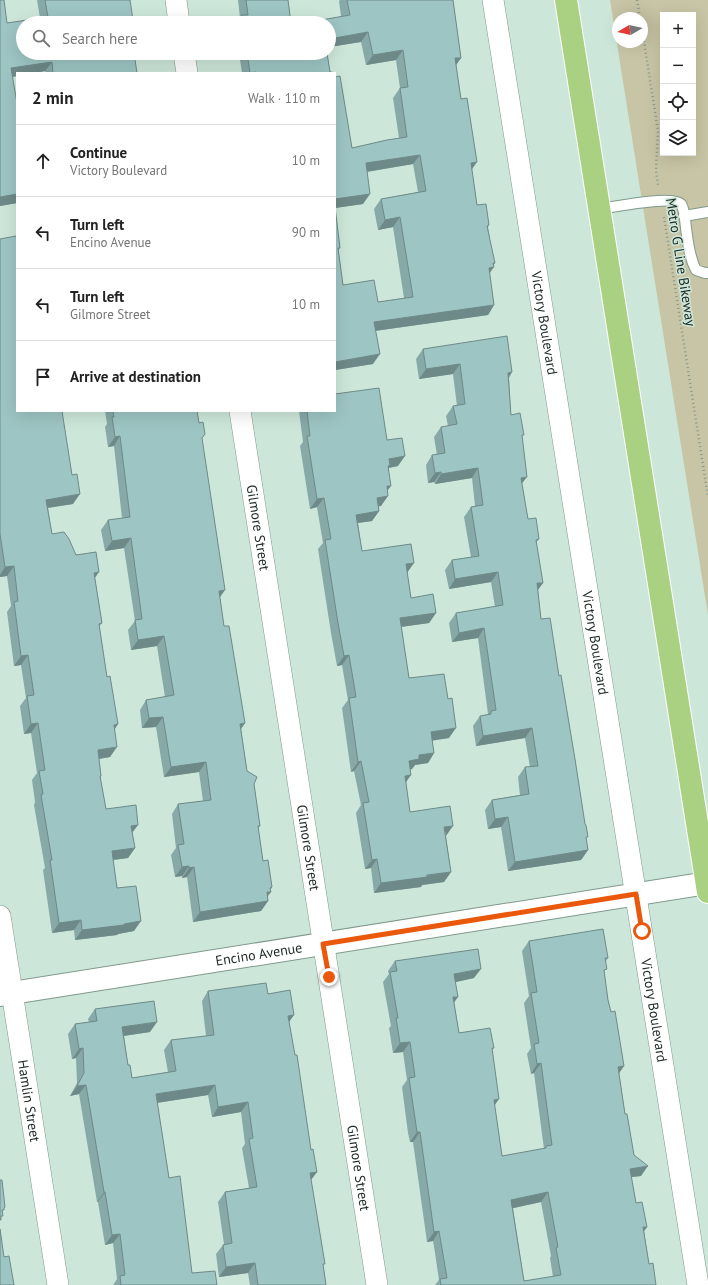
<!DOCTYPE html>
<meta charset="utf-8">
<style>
:root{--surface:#fff;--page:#f6f6f6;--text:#222;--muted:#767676;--line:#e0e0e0}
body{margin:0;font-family:"PT Sans",sans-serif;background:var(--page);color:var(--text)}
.controls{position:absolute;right:12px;top:12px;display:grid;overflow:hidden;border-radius:0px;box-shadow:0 4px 16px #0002}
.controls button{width:36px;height:36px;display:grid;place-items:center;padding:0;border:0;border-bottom:1px solid var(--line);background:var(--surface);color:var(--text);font:20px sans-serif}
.compass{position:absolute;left:612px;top:12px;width:36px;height:36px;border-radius:50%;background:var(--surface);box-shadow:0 4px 16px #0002;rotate:261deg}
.stop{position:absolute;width:12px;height:12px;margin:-9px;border:3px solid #ea580c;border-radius:50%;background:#fff}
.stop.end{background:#ea580c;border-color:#fff;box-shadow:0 1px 4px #0008}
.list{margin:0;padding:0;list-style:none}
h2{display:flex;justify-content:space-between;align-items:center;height:52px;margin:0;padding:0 16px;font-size:17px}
h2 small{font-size:13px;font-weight:400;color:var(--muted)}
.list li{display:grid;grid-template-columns:26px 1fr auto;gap:12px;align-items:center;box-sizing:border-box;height:72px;padding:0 16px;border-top:1px solid var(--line)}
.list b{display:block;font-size:15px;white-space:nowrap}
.list p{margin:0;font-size:13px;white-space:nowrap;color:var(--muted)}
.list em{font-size:13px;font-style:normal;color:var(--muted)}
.icon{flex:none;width:22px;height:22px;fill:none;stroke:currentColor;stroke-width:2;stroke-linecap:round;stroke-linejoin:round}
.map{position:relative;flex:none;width:708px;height:1285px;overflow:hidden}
.search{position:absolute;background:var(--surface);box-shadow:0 4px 16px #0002;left:16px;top:16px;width:320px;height:44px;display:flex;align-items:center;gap:10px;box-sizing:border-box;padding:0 14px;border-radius:22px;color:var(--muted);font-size:15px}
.panel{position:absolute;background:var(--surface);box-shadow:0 4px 16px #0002;left:16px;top:72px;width:320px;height:340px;border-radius:0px}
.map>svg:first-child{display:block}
.green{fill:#c8c5a6;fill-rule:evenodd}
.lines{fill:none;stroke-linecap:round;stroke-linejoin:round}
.service-casing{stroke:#7f998c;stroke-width:12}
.minor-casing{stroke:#7f998c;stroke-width:22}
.tertiary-casing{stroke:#7f998c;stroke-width:24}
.primary-casing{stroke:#fff;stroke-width:24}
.path{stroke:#84988e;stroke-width:2.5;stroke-dasharray:1 3;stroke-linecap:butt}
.service{stroke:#fff;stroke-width:10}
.minor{stroke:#fff;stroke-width:21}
.tertiary{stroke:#fff;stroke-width:22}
.primary{stroke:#aad182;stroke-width:22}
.wall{fill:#87a9a8;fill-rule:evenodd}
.shaded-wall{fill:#6e8a88}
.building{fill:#9dc5c3;stroke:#6e8a88;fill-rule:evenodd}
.route{stroke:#ea580c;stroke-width:5}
.labels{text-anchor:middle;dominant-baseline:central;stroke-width:3;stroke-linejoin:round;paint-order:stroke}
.street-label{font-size:14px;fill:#222d28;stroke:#cce7d9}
</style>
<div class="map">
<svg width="708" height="1285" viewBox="0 0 708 1285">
<rect width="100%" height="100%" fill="#cce7d9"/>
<path class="green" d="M610,0h98v615zM663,15h30v138h-30zM618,18h24v24h-24z"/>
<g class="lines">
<defs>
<path id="service" d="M599,209c15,-2 73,-14 82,-5 4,6 4,17 5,24 2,14 3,29 10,42l9,3h3
M684,216l24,-4"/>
<g id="minor">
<path d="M176,0l3,23"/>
<path id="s1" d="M493,0l205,1285"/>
<path d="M184,53l3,20"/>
<path id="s2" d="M240,411l137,874"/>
<path id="s3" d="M0,916l58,369"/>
</g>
<g id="tertiary">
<path id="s4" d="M0,995l707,-112"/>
</g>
<path id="primary" d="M566,0l142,892"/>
</defs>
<use href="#service" class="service-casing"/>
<use href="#minor" class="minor-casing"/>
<use href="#tertiary" class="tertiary-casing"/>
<use href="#primary" class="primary-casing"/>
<path class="path" d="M637,0l3,18
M642,29l16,102 -2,39 2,15
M664,217l44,280"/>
<use href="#service" class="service"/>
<use href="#minor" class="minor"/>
<use href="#tertiary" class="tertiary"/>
<use href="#primary" class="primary"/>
</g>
<path class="wall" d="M0,0l7,23 33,-5 -3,-18h93l-107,23 114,50h-92v-2l-10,2h-18v3l-4,1 4,126 -17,3z
M238,0h50l3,23h-54l3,-5z
M340,0h113l8,58 -5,7 21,140 12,20 -1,2 6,38 -5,8 5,32 -6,10 -113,16 -2,33 -38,6v-293l17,71 47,-10 -6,-40 7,-10 -4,-28 -30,5 -5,-23 -32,5v-24l12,-7 -2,-15zM413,164l5,28 -37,7 -7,10 4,21 15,-3 11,71 -26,4 -35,-17 -5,-34 2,-3 -5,-40 28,-4 4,-32z
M239,53h88l3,19 2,1h-90z
M0,239l17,172 56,93 -25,4 4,26 24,21 19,23 7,45 -3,4 8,50 11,47 -3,5 -5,28 -11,2 2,17 -1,1 6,32 32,16 -6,8 3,15 -7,10 -15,2 4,28 17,43 -16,3 -1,1 -42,5 -1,-10 -22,3 -9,-63 2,-2 -11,-63 1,-3 -3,-22 5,-7 -6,-40 -7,1 -4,-28 6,-8 -5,-33 -7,1 -7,-54 4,-6 -4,-30 -7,1z
M423,349l89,23 -3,6 2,37 11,23v46l6,35 11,20 -3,4 7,40 -5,7 3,29 18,57 29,174 -7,10 -73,11 -7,-44 -13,2 -3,-19 7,-10 28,-5 -2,-18 7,-10h5l-5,-29 -49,8 -3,-20 7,-10 8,-2 -10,-76 -26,4 -3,-19 7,-10 39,-6 -4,-25 -42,7 -4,-19 7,-10 19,-3 -7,-40 7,-10 4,-1 -3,-28 -37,6 -1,-2 -6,1 -2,-18 6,-10h5l-3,-18 7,-10 7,-1 -2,-10 7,-10h4l-4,-32 -34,5 -3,-20z
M105,411h92l5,27 18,160 4,28 21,97 -4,6 6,42 7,13 6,42 -2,2 5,33 9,26 -5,9 1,5 -7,10 -68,11 -6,-45 -5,1v-2l-7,1 -4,-22 5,-7 -4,-34 6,-10 25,-3 -4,-29 -35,5 -8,-50 -14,1 -2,-18 6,-10 19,-3 -8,-51 -26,4 -3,-20 7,-9 -11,-73 -19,3 -4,-21 7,-10 14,-2 -8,-72 -6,1 -3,-20 2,-3z
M299,411h36l52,29 11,26 -9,2 -2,23 -6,15h-3l1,5 -7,10 -14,2 4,28 45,21 4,26 25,15 -7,10 -28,4 8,51 40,60 -17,2 2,13 -6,10 -13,2 -3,4h-2l-4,14 4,29 36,24 5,36 -7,10 -22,3 -1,2 -47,6 -3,-25 -6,1 -9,-56 5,-8 -7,-34 -3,1 -9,-64 6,-8 -6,-35 -5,1 -6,-33 -13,-84 5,-6 -6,-36 -7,2 -10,-63 3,-4z
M529,941l79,17 -2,3 -2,12 4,27 16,66 -5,7 6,41 9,41 7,21 -10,1 5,26 8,28 5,33 7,21h-221l4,-5 -4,-27 -2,-12 -6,1 -14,-100h-3l-2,-9 -6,-46 5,-7 -4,-28 -10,1 -4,-25 2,-2 -8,-44 6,-8 -1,-3 7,-10 79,17 -19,4 -1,20 5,31 35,15 -2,2 2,55 8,51 42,-7 -10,-76 -3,1 -4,-20 4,-6 -7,-45 5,-7 -7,-45zM541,1202l10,54 -1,2 3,19 -29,4 -11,-73z
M208,991l60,3 21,28 22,128 6,22 -6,8 15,105h-76l-2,-12 -29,4 -3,-23 7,-9 1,-1 -6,-42 7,-10 24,-4 -7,-40 3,-4 -4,-32 -29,5 -4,-22 -51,8 12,75 23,95 25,12h-104l4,-6 -4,-36 -8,2 -7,-43h-1l-18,-108 -9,2 7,-13 -1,-25 -4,1 -4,-25 7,-10 14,-2 -1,-3 7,-10 55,23 -26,4 4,29 4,13 36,-6 -4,-22 7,-10 35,-4 -4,-35z"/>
<path class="shaded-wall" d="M368,32l-7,10 -32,5v-8z
M403,50l-7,10 -30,5 7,-10z
M455,58h6l-7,10z
M52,62l-7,9 -10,2h-18v3l-13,2 7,-10z
M420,155l-7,9 -54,9 7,-10z
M477,162l-7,10 1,-9z
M17,194v9l-17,3v-9z
M370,194l-7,10 -28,4v-9z
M400,217l-7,10 -15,3 7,-10z
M493,263h2l-3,4h2l-7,10 2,-9z
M494,305l-6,10 -121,17 7,-10z
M380,354l-7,10 -38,6v-8z
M460,364l-7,10 -34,5 7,-10z
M512,372l-7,10 3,-9z
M120,436l-6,10 -6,1 7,-10z
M405,456l-7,10 -10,2 1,-9z
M478,468l-6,10 -37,6 6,-10z
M441,472l-7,10 -6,1 7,-10z
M527,477l-7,9 1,-8z
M387,486h4l-7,9z
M80,494l-7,10 -34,5 7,-9z
M388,496l-7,10 -11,2 7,-10z
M324,498l-7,9 -7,2 7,-10z
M379,511l-7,10 -22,3 6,-9z
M131,538l-7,10 -19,3 7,-10z
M414,563l-7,10 -1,-9z
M14,566l-7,10 -7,1v-2l5,-8z
M99,572l-7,10 2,-9z
M498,572l-7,10 -42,7 6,-10z
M537,583h6l-7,9z
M225,590l-7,10 1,-9z
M436,613l-7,10 -36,5 7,-10z
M484,628l-6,10 -26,4 7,-9z
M164,636l-7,10 -26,4 7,-10z
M28,655l-7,10 -7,1 7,-10z
M349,655l-7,10 -5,1 7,-10z
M163,717l-7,10 -14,1 7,-10z
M38,723l-7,10 -7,1 7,-10z
M245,723l-7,10 2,-9z
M118,724l-7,10 3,-9z
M456,728l-7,10 -25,4 7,-10z
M532,728l-7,10 -49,8 7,-10z
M117,747l-7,10 -19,3 7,-10z
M434,753l-6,10 -13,2 -3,4 -10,2 7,-10 10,-6z
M361,761l-7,10 -3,1 7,-10z
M206,762l-7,10 -35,5 7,-10z
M411,775l-7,10 1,-9z
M508,817l-7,10 -13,2 7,-10z
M138,825l-7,9v-8z
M453,826l-7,10 -2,-9z
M135,848l-7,10 -23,3 7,-10z
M588,850l-7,10 -73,11 7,-9z
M377,859l-6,9 -6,1 7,-9z
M189,866l-7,10 -7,1 7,-10z
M194,867l-7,10 -5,1 7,-10z
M451,872l-7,10 -22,3 -1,2 -47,6 7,-10z
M272,887l-3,5h2l-7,9 -4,1 10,-14z
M268,901l-7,10 -68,11 7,-10z
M81,920l-7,10 -22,3 7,-10z
M141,921l-7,10 -16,3 -1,1 -42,5 7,-10z
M481,969l-7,9 -27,6 7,-10z
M453,997h5l-7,10z
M294,1015l-7,10 1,-9z
M157,1022l-7,10 -34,5 6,-10z
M410,1042l-7,10 -10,1 7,-10z
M83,1048l-7,10 -4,1 7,-10z
M541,1063l-7,10 -3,1 6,-10z
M624,1066l-7,10 1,-9z
M86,1085l-7,9 -9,2 7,-10z
M215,1085l-7,10 -59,9 7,-10z
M499,1099l-7,10 2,-9z
M248,1102l-7,10 -29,5 6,-10z
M417,1132h3l-7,10h-3z
M648,1166l-7,10 -18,2 7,-9z
M317,1172l-7,9v-8z
M104,1192h1l-7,10h-1z
M548,1192l-7,10 -37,8 7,-10z
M643,1227h4l-7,10z
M439,1231l-6,10 -6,1 7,-10z
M120,1234l-7,9 -8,2 7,-10z
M255,1263l-7,10 -29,4 7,-10z"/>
<path class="building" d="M0,0h4l3,23 41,-6 -3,-17h85l3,20 2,-1 1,4h-113v30h111l3,20h-84l-1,-11 -41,6 6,35v91l-17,3z
M246,0h42l3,23h-48l-1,-8h6z
M347,0h106l8,58h-6l6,41 6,-1 10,64 -6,1 6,42 9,-1 3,21 -2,1 8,37h-2l1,4 -5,1 5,37 -120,17 6,32 -45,8v-155l5,41h-2l5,37 31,-5 4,22 35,-5 -13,-80 -15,3 -4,-21 45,-8 -6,-36 -54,8 4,31 -35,5v-122l5,-1 12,72 35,-8 20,-3 -7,-49 8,-1 -5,-37 -30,5 -5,-23 -39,7v-16h-25l46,-8z
M247,53h80l3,19h2v1h-76v-1l-6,1z
M16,236l1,5v170h45l10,64 5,-1 3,20 -34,6 6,34 12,-2 5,7 7,16 20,-3 3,20 -5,1 8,50 -3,1 8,53 3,-1 8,48 -4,1 3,22 -19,3 3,26h-1l6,33 30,-4 2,20 -7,1 4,22 -23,3 5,37 19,-2 5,35 -17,3v1l-42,5 -1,-10 -22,3 -9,-63h2l-11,-65 2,-1 -4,-23 6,-1 -7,-47 -7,1 -4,-28 7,-1 -6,-40 -7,1 -7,-54 4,-1 -4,-35 -9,1 -5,-33v-295z
M507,336l5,36 -4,1 3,42 9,-2 4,22h-2l5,42 -6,1 7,41 8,-1 3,21 -3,1 7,43h-6l4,36 9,-1 1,6 8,52 2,-1 14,84 10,65 1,1 2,12h-2l2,13 -73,12 -7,-45 -13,2 -3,-19 37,-6 -4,-27 13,-1 -6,-38 -49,8 -3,-20 11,-2v-3l5,-1 -12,-82 -25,5 -3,-20 47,-8 -5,-33 -43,7 -3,-19 27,-4 -8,-49 12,-2 -5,-37 -37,6v-2l-6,1 -3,-18 13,-2 -4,-26 16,-3 -4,-18 12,-2 -5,-40 -34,5 -3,-20z
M379,388l8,52 15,-2 3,18 -16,3 1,6 -2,1 3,20h-4l1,10 -11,2 2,13 -23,4 6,36 49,-7 3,19 -8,1 5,34 22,-4 3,19 -36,5 9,60 35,-4 4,25 4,-1 4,30 -25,4 3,21 -15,2v4l-10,2 2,14 -6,1 5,36 40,-6 3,20 -9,1 7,45 -24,3v2l-46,6 -4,-24 -5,1 -9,-57 6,-1 -8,-41 -3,1 -9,-64 7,-1 -7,-42 -5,1 -6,-33 -13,-83 6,-1 -7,-41 -7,1 -10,-63h3l-3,-25h28v-17z
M113,411h84l2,12 4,-1 2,12 -3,4 23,152 -6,1 5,35h5l1,6 15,91 -5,1 7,47 10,6 -3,7 6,42h-2l5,35 5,-1 4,27 -2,1 1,4h-4l1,9 -68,11 -6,-45 -5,1v-2l-7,1 -4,-22 6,-1 -6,-40 33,-4 -5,-38 -35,5 -8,-50 -14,1 -3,-18 28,-5 -10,-59 -26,4 -3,-20 7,-1 -11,-81 -19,3 -4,-21 22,-3 -10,-81 -5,1 -3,-20h2z
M603,929l5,29h-3l2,11 -3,1 4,30 3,12 4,-1 9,55 -6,1 7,47h2l7,41 14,11 -18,3 6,34 6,-1 5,25h-4l6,37 4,-1 3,22h-215l-1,-6 7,-1 -8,-47 -5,1 -14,-100h-3l-8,-54 6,-1 -5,-35 -10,1 -4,-25h2l-8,-46 7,-1 -2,-10 83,-12 3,20 -27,5 4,23h-5l6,36 31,-5 4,20h-2l7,51 -5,1 8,56 44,-8v-2l6,-1 -11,-82 -4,1 -3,-20 5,-1 -8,-50 6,-1 -8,-51zM548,1192l10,55 -2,1 5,27 -37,6 -13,-81z
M266,983l2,11 22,-4 4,25 -6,1 7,39h2l14,95 2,-1 4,23 -7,1 15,91h-2l3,21h-68l-3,-22 -29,4 -3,-22 9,-2 -7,-51 32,-5 -8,-48 4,-1 -5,-36 -30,5 -3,-22 -59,9 13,84 11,-2 12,97 23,-2 2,14h-96l-1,-9 5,-1 -5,-41 -8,1 -7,-43h-1l-18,-107 -9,1 7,-13 -1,-25 -4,1 -4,-25 22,-3 -2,-12 59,-8 3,21 -35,5 6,38h2l2,13 44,-7 -5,-31 43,-5 -6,-44z
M0,1180h2l3,27 -1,1v2h-2l1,6h-2v4h-1z
M0,1229l4,28 5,-1 5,29h-14z"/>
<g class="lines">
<path class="route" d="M329,977l-6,-33 313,-50 6,37"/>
</g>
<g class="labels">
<g class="street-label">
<text transform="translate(681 262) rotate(81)">Metro G Line Bikeway</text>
<text stroke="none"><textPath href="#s1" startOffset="327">Victory Boulevard</textPath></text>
<text stroke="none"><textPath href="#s2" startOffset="118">Gilmore Street</textPath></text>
<text stroke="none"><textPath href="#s1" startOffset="651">Victory Boulevard</textPath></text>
<text stroke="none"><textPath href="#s2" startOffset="442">Gilmore Street</textPath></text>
<text stroke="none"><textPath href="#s4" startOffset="262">Encino Avenue</textPath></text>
<text stroke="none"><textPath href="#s1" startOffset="1023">Victory Boulevard</textPath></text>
<text stroke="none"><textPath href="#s3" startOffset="187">Hamlin Street</textPath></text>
<text stroke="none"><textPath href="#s2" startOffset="766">Gilmore Street</textPath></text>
</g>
</g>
</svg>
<div class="controls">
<button>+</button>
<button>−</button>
<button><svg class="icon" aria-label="locate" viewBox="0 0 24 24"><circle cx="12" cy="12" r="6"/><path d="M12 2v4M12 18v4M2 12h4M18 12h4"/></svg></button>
<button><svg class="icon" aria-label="layers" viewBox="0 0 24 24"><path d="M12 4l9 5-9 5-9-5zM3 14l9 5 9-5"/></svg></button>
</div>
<svg class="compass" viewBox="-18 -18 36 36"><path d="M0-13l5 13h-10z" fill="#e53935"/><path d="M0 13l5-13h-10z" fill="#767676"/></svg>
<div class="stop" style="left:642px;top:931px"></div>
<div class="stop end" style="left:329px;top:977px"></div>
<div class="search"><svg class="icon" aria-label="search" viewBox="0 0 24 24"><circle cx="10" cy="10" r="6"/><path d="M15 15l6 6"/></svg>Search here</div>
<section class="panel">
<h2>2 min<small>Walk · 110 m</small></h2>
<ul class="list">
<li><svg class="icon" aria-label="ahead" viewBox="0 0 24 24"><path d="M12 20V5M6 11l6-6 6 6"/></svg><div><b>Continue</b><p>Victory Boulevard</p></div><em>10 m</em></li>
<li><svg class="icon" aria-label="left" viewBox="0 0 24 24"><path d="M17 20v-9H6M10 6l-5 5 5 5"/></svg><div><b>Turn left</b><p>Encino Avenue</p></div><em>90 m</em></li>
<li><svg class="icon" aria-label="left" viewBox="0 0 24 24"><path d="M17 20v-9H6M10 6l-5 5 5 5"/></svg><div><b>Turn left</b><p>Gilmore Street</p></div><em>10 m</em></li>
<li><svg class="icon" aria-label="arrive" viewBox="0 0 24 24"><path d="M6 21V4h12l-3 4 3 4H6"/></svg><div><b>Arrive at destination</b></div></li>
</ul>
</section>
</div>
